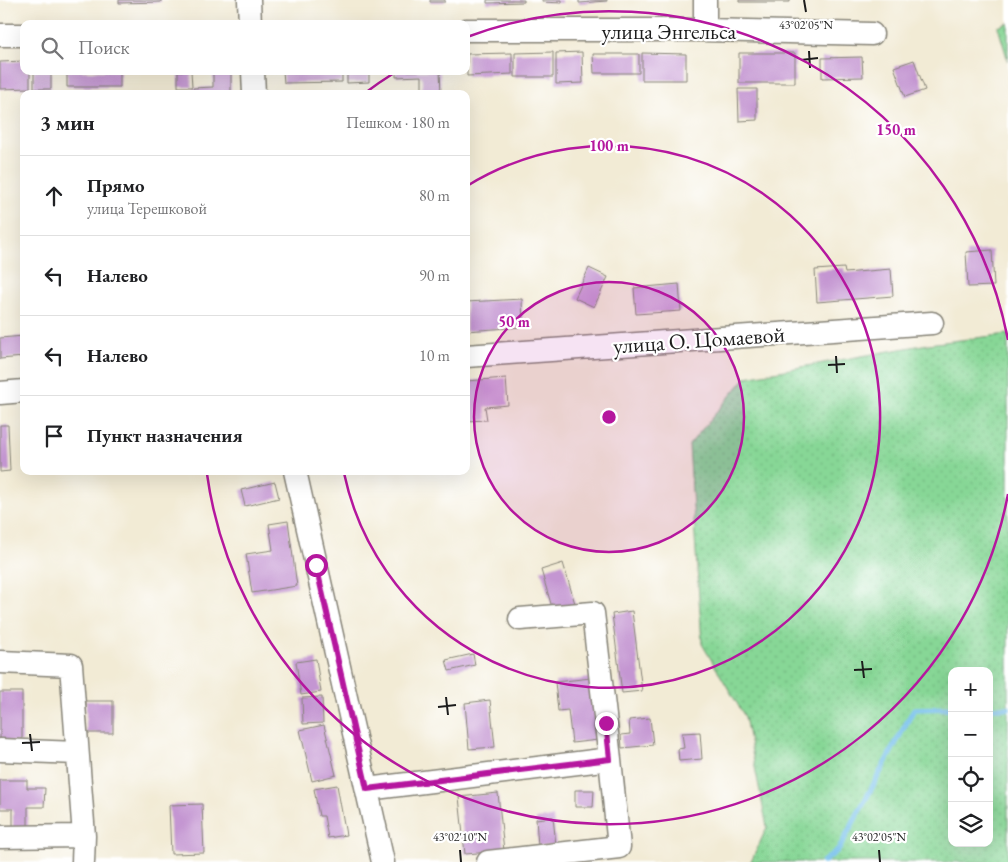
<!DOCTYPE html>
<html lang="ru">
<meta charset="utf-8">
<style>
:root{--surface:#fff;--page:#f6f6f6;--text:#202124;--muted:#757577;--line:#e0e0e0}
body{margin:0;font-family:"EB Garamond",serif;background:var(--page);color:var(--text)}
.controls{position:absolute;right:15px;bottom:15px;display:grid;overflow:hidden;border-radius:10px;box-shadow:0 5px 20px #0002}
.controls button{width:45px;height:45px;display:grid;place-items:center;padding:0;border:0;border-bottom:1px solid var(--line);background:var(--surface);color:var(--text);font:25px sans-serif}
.stop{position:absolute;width:15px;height:15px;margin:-11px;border:4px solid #b5179e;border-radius:50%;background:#fff}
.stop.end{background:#b5179e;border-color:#fff;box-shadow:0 1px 5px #0008}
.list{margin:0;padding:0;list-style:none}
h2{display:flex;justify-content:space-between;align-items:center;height:65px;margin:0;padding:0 20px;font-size:21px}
h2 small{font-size:16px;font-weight:400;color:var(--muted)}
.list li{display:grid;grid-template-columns:32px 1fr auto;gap:15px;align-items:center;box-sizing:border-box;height:80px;padding:0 20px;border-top:1px solid var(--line)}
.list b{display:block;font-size:19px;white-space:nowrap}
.list p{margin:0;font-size:16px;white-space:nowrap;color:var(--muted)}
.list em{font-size:16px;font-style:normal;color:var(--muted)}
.icon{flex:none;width:28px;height:28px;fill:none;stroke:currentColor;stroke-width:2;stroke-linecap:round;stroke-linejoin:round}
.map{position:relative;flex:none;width:1008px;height:862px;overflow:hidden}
.search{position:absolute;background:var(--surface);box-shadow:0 5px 20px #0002;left:20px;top:20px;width:450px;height:55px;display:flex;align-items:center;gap:12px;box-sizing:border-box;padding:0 18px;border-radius:10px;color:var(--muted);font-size:19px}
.panel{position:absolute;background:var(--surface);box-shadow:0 5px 20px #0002;left:20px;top:90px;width:450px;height:385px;border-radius:10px}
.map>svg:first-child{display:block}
.grass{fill:url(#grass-dots);stroke:#527a59;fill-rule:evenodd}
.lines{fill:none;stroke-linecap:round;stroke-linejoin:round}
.stream{stroke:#72beec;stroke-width:5.5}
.building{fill:#c496d2}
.minor-casing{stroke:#878478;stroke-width:25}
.minor{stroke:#fff;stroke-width:22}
.route{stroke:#b5179e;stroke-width:6}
.ticks{fill:none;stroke:#1c1c1c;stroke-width:2}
.ring{fill:none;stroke:#b5179e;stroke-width:2.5}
.labels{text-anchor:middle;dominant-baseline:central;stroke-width:4.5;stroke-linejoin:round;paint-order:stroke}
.street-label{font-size:22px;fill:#1c1c1c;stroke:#fff}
.ticks-label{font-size:12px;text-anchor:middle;fill:#1c1c1c;stroke:#fff;stroke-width:4.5;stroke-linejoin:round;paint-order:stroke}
.centre{fill:#b5179e;stroke:#fff;stroke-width:2.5}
.ring-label{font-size:15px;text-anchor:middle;font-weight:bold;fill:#b5179e;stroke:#fff;stroke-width:4.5;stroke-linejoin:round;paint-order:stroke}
</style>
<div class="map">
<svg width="1008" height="862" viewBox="0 0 1008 862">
<defs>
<pattern id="grass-dots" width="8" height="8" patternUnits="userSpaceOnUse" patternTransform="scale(1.25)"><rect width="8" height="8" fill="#87d796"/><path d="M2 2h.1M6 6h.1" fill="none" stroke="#74b881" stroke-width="1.8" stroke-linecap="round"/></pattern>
</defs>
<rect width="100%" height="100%" fill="#fff"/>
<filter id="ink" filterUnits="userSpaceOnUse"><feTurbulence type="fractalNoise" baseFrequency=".02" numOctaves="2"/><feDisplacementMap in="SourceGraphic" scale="10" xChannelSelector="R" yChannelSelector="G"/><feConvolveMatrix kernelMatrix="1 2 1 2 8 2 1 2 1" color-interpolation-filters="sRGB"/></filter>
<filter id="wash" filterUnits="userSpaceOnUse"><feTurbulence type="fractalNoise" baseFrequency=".0096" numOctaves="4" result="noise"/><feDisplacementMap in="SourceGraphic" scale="20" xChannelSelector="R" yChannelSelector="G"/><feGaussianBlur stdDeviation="1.12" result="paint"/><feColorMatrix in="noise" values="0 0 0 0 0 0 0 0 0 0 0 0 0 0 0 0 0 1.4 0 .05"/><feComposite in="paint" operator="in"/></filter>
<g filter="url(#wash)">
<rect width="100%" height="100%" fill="#f2ebd5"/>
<path class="grass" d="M1008,23v38l-10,-34z
M1008,334v528h-257l16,-35 -22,-110 -43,-73 -13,-199 57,-68 182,-33zM952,671h37v172h-37z"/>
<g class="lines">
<path class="stream" d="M989,708h19
M823,862l16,-13 75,-140 38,-1"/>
</g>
<g id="blocks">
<path class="building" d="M119,0h42v2l-42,1z
M430,0h15v2h-15z
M487,0h37v2l-37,1z
M542,0h20v3l-20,-1z
M579,0h28v1l-28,2z
M739,0h51v2h-51z
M553,52v25h-38v-24z
M582,52l1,31 -27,1v-31z
M512,53v21l-45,2v-22z
M642,53l44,1v26h-44z
M739,53h56v30h-56z
M593,54h46v19h-45z
M862,57l1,20 -41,1v-20z
M914,60l11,30 -20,7 -11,-30z
M24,61v10h6v17l-30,1v-27z
M34,71h17v18h-17z
M67,71h53v16h-53z
M178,71h13l1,16h-14z
M213,71h18v23h-38v-6l20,-1z
M283,71h59v11l-58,1z
M347,71h22v11l-22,1z
M396,71h44l1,23h-19v-18l-26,1z
M738,89h19v31l-18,1z
M992,250l2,36 -26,1 -2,-35z
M589,268l19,9 -14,30 -19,-9z
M844,268l1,5 46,-4 2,27 -76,6 -2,-32z
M679,284l2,27 -45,3 -2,-26z
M522,299l1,28 -57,4v-29z
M24,336v21l-24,2v-21z
M506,378l2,27 -23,2 2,13 -21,1v-40z
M0,425h8l2,46 -10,1z
M275,482l4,16 -34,8 -4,-16z
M288,521l9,65 -45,7 -6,-39 27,-4 -4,-26z
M563,563l13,44 -22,7 -13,-44z
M632,611l10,80 -20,2 -10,-79z
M473,654l2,11 -26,6 -3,-11z
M316,659l5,33 -20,3 -5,-33z
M591,678l7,62 -26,3 -4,-33 -10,1 -3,-29z
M0,692h22v50l-22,-1z
M322,697l1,26 -20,1 -1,-26z
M490,700l5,47 -26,2 -4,-46z
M86,701h27v32h-27z
M650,718l3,27 -31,3 -1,-13 9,-1 -1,-14z
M324,725l12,50 -24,6 -12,-51z
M700,732l2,27 -23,2 -1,-12 6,-1 -2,-15z
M0,780h27v8h18l-1,19h-16v21h-15v-19h-13z
M337,785l9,50 -18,3 -4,-22h-5l-5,-27z
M575,790h19l-1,17h-18z
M498,793l6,58 -39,3 -6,-57z
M202,804l2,49 -33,1 -2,-49z
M553,817l3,28 -18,1 -2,-27z"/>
</g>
</g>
<g filter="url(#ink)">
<use href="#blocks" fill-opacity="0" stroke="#878478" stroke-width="1"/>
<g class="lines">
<defs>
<path id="minor" d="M249,0l1,24
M466,30h239l167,4
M705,30v-30
M0,35h24
M253,71l1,23
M466,356l466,-33
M0,393l24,-2
M295,471l88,391
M0,662l71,3 13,171 -1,26
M0,750l77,3
M367,789l243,-30 -17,-146 -73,6
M0,837l84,-1
M488,862l131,-15 -9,-88"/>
</defs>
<use href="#minor" class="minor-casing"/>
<use href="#minor" class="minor"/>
</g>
</g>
<g class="lines" filter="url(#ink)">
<path class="route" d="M316,565l51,224 243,-30 -4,-36"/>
</g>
<path class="ticks" d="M804,0l2,12M809,51l1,17M801,60l17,-2M836,356l1,17M828,365l17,-1M862,661l2,17M854,670l18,-1M446,697l2,18M438,707l18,-2M30,734l2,17M22,743l18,-1M460,850l1,12M879,850l1,12"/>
<circle cx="609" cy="417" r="135" fill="#b5179e" fill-opacity=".12"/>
<g class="ring">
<circle cx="609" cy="417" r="135"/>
<path d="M467 186A271 271 0 1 1 344 473"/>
<path d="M1008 494A406 406 0 0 1 207 474M365 93A406 406 0 0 1 394 73M467 37A406 406 0 0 1 1008 340"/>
</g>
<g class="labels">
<g class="street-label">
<text x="669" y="31">улица Энгельса</text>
<text transform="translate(699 340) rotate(-4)">улица О. Цомаевой</text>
</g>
</g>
<g class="ticks-label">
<text x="806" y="29">43°02'05"N</text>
<text x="460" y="841">43°02'10"N</text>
<text x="879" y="841">43°02'05"N</text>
</g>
<circle cx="609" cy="417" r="8" class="centre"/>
<g class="ring-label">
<text x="896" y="135">150 m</text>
<text x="609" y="151">100 m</text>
<text x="514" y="327">50 m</text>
</g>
</svg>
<div class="controls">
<button>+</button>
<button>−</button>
<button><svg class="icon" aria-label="locate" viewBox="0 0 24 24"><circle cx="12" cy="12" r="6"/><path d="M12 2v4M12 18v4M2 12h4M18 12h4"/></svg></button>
<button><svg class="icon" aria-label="layers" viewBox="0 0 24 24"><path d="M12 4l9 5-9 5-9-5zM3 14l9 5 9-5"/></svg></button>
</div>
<div class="stop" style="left:316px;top:565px"></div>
<div class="stop end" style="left:606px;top:723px"></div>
<div class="search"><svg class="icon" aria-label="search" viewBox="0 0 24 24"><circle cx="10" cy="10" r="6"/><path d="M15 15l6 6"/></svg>Поиск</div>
<section class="panel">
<h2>3 мин<small>Пешком · 180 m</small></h2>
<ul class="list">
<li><svg class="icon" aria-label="ahead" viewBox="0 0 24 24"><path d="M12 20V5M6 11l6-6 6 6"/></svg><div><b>Прямо</b><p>улица Терешковой</p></div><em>80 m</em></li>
<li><svg class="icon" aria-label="left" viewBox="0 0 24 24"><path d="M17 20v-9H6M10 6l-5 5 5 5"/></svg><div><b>Налево</b></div><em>90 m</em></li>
<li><svg class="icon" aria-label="left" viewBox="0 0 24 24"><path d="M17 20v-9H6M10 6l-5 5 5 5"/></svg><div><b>Налево</b></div><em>10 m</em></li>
<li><svg class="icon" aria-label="arrive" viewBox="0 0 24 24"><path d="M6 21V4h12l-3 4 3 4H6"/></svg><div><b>Пункт назначения</b></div></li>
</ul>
</section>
</div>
